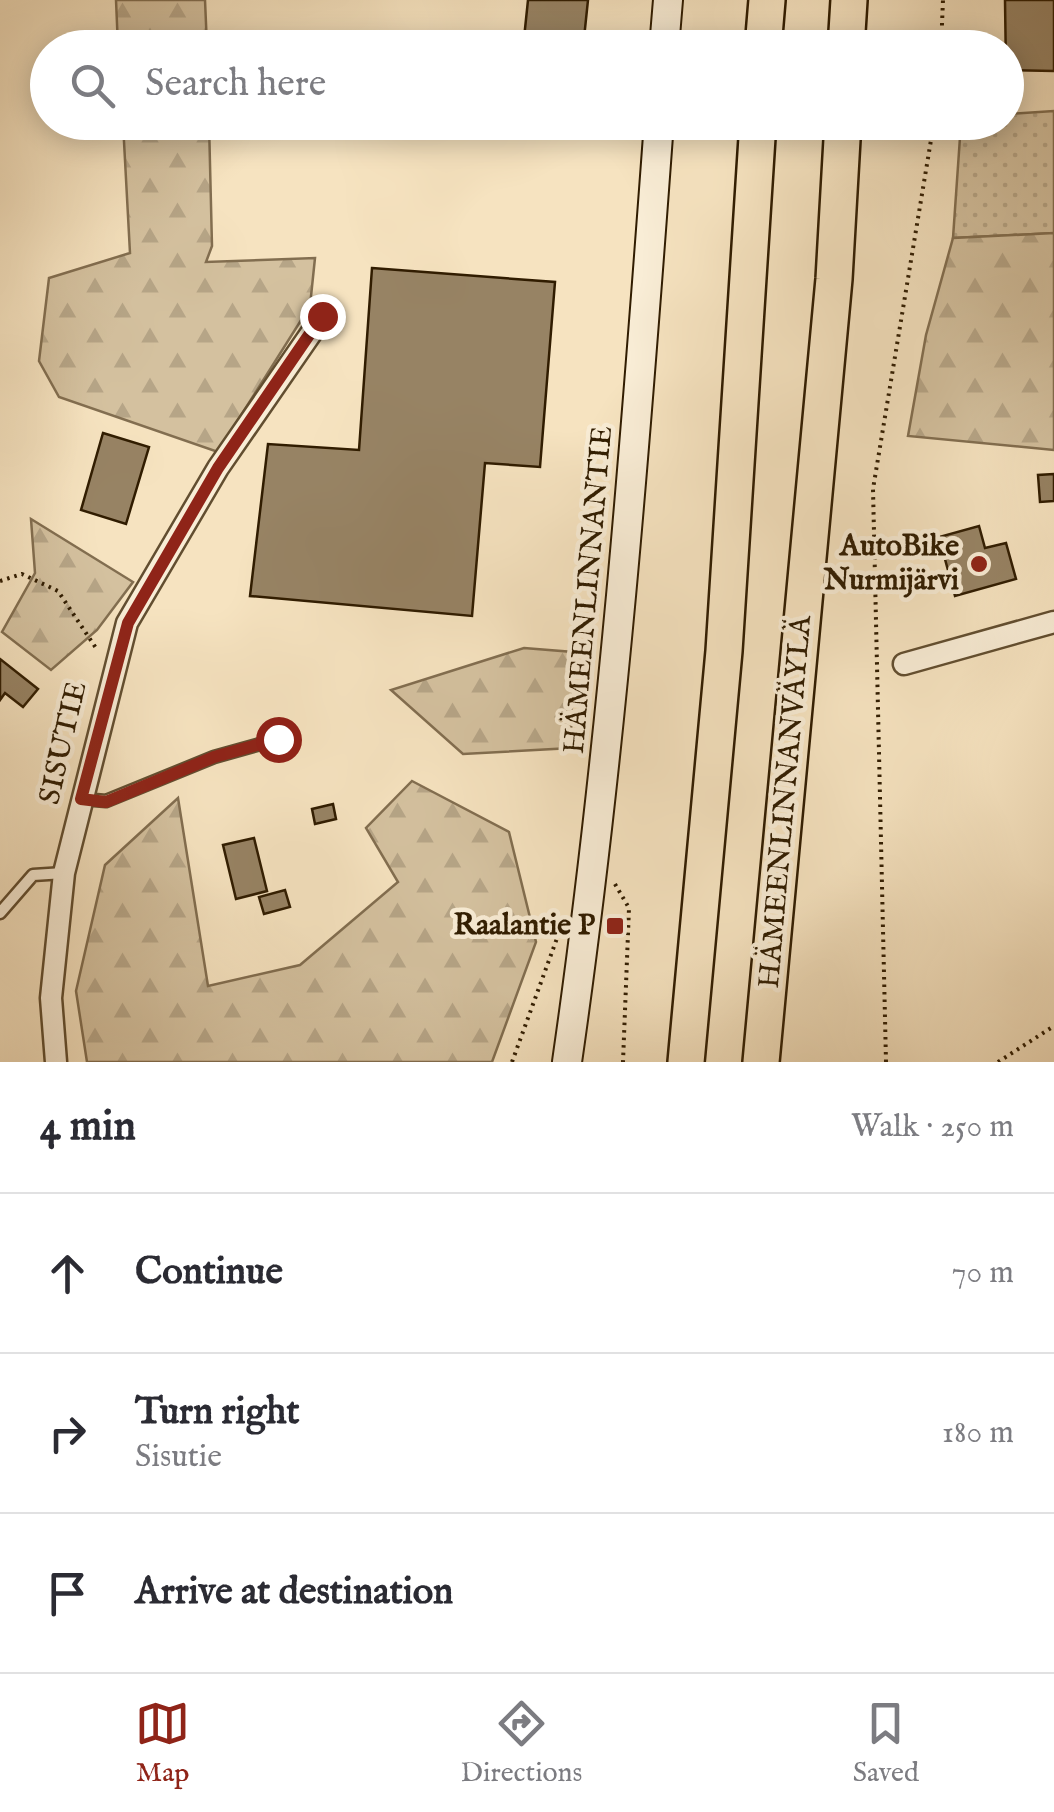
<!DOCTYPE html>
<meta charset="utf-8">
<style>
:root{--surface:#fff;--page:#f7f7f7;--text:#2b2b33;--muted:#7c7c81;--line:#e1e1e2;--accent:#8f2418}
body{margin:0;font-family:"IM FELL English",serif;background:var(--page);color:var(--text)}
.stop{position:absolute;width:30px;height:30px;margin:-22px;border:8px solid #8f2418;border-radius:50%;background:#fff}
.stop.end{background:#8f2418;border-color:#fff;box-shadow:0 2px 10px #0008}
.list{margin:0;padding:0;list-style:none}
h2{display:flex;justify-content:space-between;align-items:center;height:130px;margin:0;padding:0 40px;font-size:42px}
h2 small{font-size:32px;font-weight:400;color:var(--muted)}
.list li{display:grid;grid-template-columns:65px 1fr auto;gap:30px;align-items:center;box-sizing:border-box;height:160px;padding:0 40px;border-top:2px solid var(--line)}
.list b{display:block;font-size:38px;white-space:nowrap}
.list p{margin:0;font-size:32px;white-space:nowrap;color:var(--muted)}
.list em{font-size:32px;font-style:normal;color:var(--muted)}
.icon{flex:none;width:55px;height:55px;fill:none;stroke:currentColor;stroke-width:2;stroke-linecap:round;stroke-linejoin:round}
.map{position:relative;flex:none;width:1054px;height:1062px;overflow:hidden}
.search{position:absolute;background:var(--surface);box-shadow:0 5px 25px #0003;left:30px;right:30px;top:30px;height:110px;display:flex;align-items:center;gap:25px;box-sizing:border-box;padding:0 35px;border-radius:55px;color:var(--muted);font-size:38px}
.sheet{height:610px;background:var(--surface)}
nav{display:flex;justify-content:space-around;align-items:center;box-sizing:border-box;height:140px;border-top:2px solid var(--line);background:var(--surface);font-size:28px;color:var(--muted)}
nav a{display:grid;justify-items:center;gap:5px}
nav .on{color:var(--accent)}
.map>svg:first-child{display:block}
.grass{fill:url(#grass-dots);stroke:#826e50;stroke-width:2.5}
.forest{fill:url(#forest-firs);stroke:#826e50;stroke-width:2.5}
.building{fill:#978364;stroke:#301c00;stroke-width:2.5}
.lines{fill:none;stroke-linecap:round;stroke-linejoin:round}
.lane-casing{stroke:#624e30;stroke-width:15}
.street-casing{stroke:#624e30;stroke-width:25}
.secondary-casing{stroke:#301c00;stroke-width:32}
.highway-casing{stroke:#301c00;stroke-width:40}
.path{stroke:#301c00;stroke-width:4;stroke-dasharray:2.5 5;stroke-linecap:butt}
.lane{stroke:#f9edd6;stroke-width:10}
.street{stroke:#f9edd6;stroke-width:20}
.secondary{stroke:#f9edd6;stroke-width:28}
.highway{stroke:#f6e3c0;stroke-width:35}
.route{stroke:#8f2418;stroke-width:12}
.poi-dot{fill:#8f2418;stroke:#f9edd6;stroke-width:4}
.labels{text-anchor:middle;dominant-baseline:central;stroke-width:9;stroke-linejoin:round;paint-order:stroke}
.poi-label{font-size:30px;font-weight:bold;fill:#301c00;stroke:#f9edd6;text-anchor:end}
.street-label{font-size:30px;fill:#301c00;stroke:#f9edd6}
</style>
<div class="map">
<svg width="1054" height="1062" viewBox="0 0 1054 1062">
<defs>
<pattern id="grass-dots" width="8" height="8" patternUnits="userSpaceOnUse" patternTransform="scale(2.5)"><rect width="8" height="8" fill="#d4c19f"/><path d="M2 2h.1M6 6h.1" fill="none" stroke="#b6a587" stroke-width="1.8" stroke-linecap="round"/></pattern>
<pattern id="forest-firs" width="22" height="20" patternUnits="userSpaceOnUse" patternTransform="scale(2.5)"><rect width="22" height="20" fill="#d4c19f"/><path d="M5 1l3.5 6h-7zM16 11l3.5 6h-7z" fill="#b6a587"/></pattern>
</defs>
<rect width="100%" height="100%" fill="#f6e3c0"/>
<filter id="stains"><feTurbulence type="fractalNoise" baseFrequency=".002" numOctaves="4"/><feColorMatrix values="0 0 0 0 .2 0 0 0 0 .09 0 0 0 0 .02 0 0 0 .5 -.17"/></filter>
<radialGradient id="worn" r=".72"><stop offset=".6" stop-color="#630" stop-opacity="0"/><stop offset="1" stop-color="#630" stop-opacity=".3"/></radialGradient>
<path class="grass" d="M1054,111v122l-101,5 8,-115 45,-1 1,-8z"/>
<path class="forest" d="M116,0h89l2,47h-89z
M123,123h86l3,123 -6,16 109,-4 -5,48 -92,146 -159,-55 -20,-36 10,-83 81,-25z
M1054,233v217l-146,-14 18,-101 27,-97z
M31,519l102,63 -36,48 -46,40 -49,-38 33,-59z
M524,648l49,4 -2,96 -108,6 -72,-64z
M412,781l97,51 27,110 -44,120h-405l-11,-71 29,-126 73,-67 30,188 92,-21 98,-83 -32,-54z"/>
<path class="building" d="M528,0h60l-5,48h-60z
M1005,0h49v71l-48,-1z
M462,122h109l-2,12z
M372,268l183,14 -15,185 -55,-4 -13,153 -222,-20 18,-152 91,6z
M103,433l46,14 -23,77 -45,-14z
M1054,474v27l-14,1 -2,-27z
M979,526l6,22 21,-5 10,36 -61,17 -16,-59z
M0,659l38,30 -15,18 -18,-14 -5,7z
M333,804l3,15 -21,5 -3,-15z
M254,838l13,53 -31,8 -13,-54z
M285,890l5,17 -26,7 -5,-17z"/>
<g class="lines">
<defs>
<path id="lane" d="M82,799l24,2 108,-44 64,-18
M0,913l33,-38 31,-2"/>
<path id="street" d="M904,664l150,-42
M56,1062l-5,-64 13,-125 63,-250 91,-155 105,-152"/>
<path id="secondary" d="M664,48l4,-48
M567,1062c45,-312 69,-625 92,-940"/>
<path id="highway" d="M763,48l4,-48
M846,48l3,-48
M686,1062l38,-411 34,-529
M761,1062l73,-783 9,-157"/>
</defs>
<use href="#lane" class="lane-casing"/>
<use href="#street" class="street-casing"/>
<use href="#secondary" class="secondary-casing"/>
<use href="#highway" class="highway-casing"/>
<path class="path" d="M941,48l2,-48
M0,581l22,-7 36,17 40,60
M615,884l14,24 -6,154
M512,1062l48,-132
M886,1062l-13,-573 61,-367
M998,1062l56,-36"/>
<use href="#lane" class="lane"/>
<use href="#street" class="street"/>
<use href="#secondary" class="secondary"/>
<use href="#highway" class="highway"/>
</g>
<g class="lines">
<path class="route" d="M278,739l-64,18 -108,45 -25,-3 47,-176 90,-155 104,-152"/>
</g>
<g class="poi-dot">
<circle cx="979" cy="564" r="10"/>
<rect x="605" y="916" width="20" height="20" rx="5"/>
</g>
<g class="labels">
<g class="poi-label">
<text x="959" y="547">AutoBike<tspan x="959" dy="34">Nurmijärvi</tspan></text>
<text x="595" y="926">Raalantie P</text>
</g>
<g class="street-label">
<text transform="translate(589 590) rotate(-85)">HÄMEENLINNANTIE</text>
<text transform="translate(64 743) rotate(-77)">SISUTIE</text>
<text transform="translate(786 802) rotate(-85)">HÄMEENLINNANVÄYLÄ</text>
</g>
</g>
<rect width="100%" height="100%" filter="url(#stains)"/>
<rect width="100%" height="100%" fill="url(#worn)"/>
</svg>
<div class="stop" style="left:278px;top:739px"></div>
<div class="stop end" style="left:322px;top:316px"></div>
<div class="search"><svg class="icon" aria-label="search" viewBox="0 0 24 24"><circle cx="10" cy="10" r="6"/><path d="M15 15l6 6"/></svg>Search here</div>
</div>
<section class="sheet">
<h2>4 min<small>Walk · 250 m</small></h2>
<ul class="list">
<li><svg class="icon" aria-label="ahead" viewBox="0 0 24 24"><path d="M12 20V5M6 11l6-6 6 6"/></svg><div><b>Continue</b></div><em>70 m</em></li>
<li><svg class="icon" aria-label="right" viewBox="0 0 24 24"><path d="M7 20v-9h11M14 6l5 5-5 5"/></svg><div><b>Turn right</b><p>Sisutie</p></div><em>180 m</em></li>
<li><svg class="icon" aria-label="arrive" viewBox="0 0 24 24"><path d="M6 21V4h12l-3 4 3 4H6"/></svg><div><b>Arrive at destination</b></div></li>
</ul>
</section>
<nav>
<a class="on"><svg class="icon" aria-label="map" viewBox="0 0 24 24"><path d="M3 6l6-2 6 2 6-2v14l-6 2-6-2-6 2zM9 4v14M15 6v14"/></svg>Map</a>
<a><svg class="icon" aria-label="directions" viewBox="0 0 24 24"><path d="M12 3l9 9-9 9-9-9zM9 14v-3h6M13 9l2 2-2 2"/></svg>Directions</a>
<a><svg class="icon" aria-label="saved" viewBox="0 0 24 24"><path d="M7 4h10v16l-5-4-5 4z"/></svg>Saved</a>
</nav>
